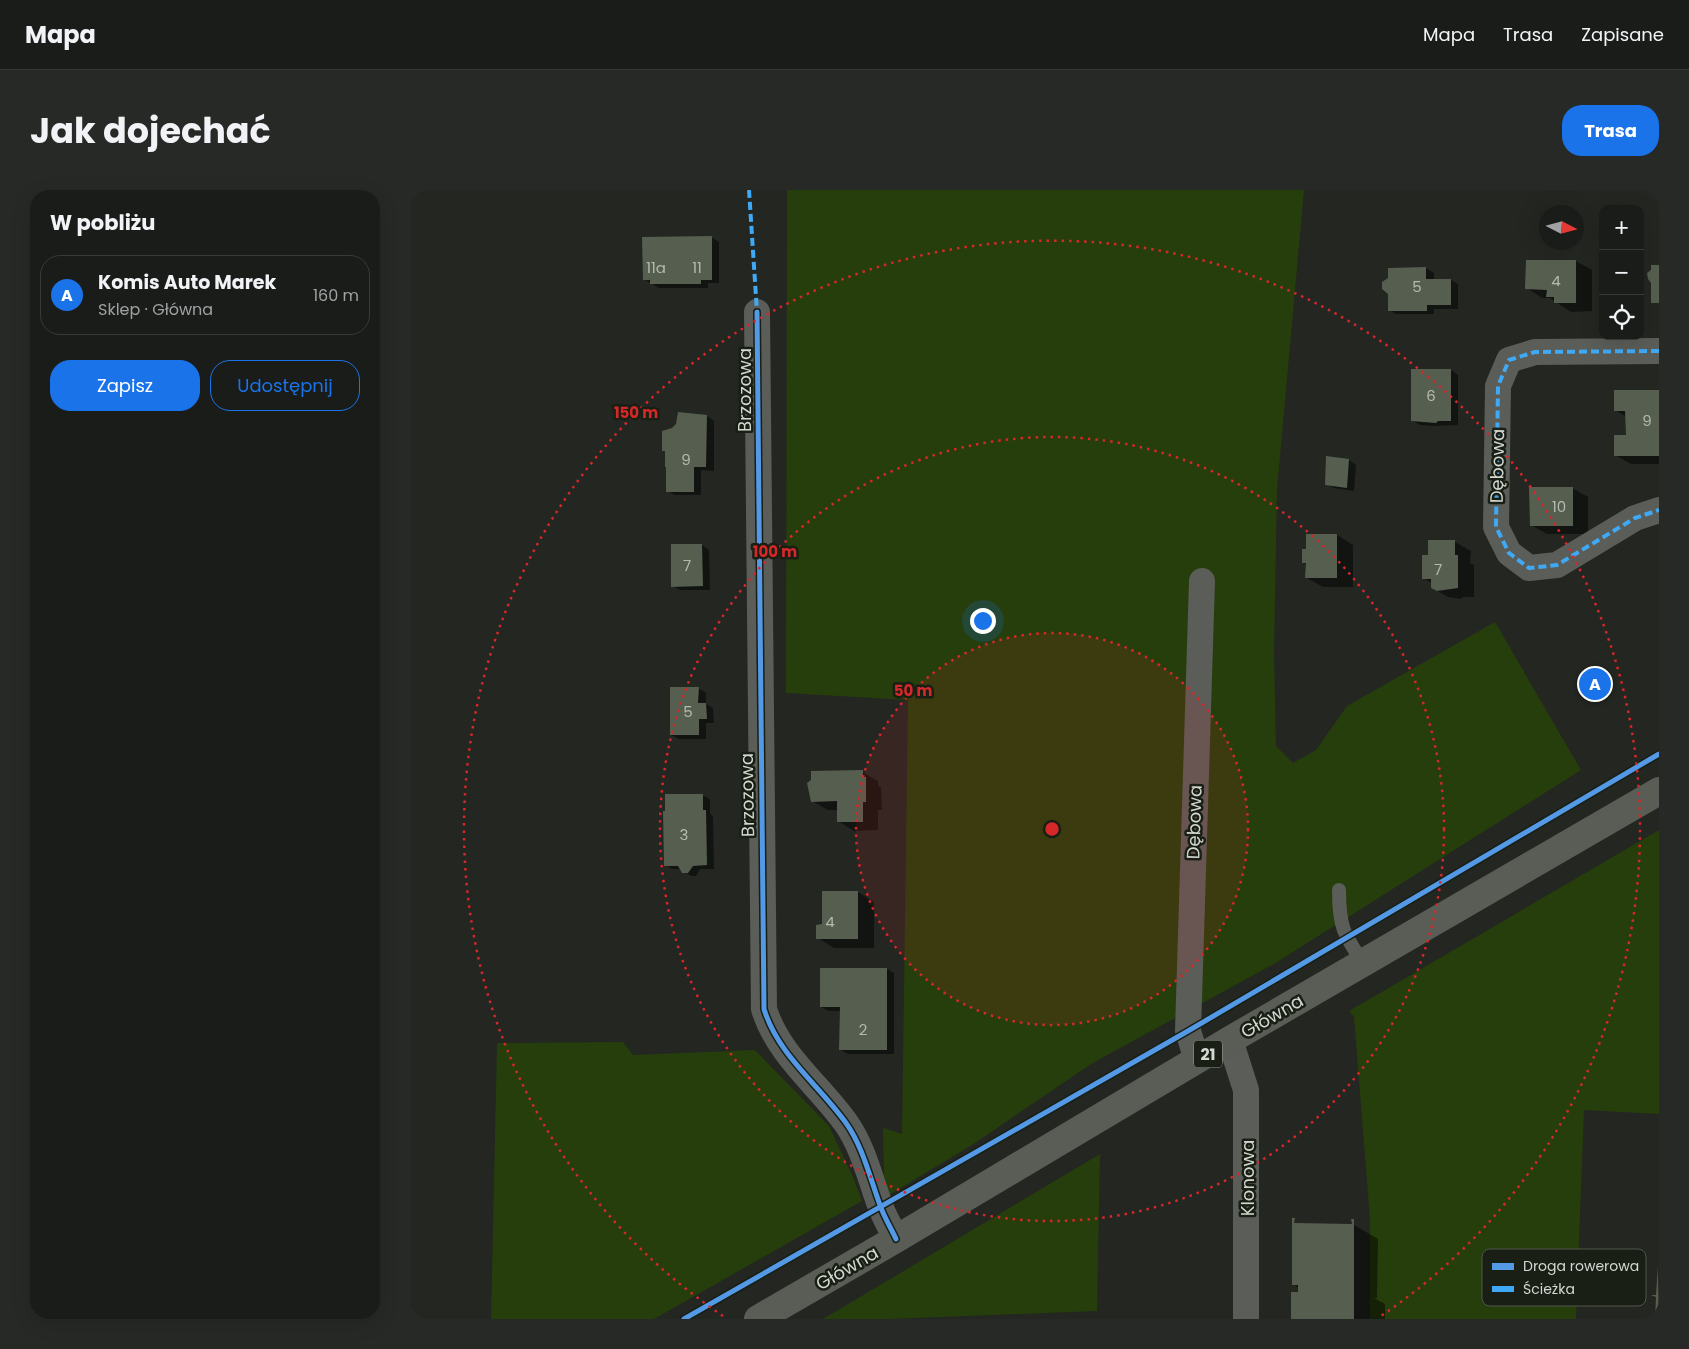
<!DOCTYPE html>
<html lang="pl">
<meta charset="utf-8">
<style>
:root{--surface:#1a1c19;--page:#272926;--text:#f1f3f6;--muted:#9fa1a2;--line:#383a38;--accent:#1a73e8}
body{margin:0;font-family:Poppins,sans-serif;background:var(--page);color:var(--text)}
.controls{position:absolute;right:15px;top:15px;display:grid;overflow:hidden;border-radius:10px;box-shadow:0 5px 20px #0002}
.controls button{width:45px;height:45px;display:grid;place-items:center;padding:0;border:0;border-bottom:1px solid var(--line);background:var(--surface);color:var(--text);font:25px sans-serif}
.compass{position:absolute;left:1129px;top:15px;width:45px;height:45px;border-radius:50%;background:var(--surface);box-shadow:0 5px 20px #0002;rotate:96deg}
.you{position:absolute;left:572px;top:430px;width:18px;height:18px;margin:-12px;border:4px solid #fff;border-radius:50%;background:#1a73e8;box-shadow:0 0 0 8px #1a73e833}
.badge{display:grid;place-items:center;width:32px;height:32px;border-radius:50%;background:var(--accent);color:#fff;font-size:16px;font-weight:700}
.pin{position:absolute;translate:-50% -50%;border:2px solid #fff;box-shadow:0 1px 5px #0006}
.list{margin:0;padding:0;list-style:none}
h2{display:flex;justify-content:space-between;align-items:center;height:65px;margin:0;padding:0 20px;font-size:21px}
h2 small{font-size:16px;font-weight:400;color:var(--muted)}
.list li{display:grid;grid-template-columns:32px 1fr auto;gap:15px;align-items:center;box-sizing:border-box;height:80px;margin:0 10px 10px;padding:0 10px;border:1px solid var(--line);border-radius:20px}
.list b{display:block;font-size:19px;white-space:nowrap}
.list p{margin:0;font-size:16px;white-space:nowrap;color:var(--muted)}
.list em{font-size:16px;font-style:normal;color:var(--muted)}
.actions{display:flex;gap:10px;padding:15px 20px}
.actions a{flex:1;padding:11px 0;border:1px solid var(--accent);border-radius:20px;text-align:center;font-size:18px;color:var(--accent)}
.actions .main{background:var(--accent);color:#fff}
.icon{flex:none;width:28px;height:28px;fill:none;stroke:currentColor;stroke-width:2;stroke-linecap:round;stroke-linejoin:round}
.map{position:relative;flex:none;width:1249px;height:1129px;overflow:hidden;border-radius:20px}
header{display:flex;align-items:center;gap:30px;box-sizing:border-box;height:70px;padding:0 25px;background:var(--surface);border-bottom:1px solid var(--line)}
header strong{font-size:24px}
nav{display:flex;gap:28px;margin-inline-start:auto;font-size:18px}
.intro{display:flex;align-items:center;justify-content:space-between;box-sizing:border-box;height:120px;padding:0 30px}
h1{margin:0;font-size:35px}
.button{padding:12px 22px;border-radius:20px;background:var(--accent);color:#fff;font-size:18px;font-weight:700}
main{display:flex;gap:30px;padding:0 30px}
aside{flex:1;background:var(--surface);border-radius:20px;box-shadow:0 5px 20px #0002}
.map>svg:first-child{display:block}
.green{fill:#263e0c}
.shadow{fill:#0007}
.building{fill:#565f4f}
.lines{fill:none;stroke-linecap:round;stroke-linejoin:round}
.lane{stroke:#5a5d58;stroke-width:14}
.street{stroke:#5a5d58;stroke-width:26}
.primary{stroke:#595d55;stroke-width:28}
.quiet{stroke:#3fa9f5;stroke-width:4;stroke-dasharray:8 4;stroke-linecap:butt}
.cycleway-casing{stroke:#191f15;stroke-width:8}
.cycleway{stroke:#5399e6;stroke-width:5}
.ring{fill:none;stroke:#d62828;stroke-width:2.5;stroke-dasharray:2.5 5}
.labels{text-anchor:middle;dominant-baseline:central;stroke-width:5;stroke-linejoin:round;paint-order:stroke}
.number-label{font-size:15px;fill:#b4bab0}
.shield{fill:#191f15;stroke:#9ba099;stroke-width:1}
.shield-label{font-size:16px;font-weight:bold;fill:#d3d8d1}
.street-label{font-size:18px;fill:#d3d8d1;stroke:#191f15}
.key{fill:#191f15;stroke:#51564d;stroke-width:1}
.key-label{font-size:14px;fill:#d3d8d1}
.centre{fill:#d62828;stroke:#191f15;stroke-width:2.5}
.ring-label{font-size:15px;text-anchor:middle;font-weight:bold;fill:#d62828;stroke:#191f15;stroke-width:5;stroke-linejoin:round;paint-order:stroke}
</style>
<header>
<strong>Mapa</strong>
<nav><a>Mapa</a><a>Trasa</a><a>Zapisane</a></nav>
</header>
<div class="intro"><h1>Jak dojechać</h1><a class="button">Trasa</a></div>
<main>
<aside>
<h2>W pobliżu<small></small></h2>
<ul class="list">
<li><span class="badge">A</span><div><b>Komis Auto Marek</b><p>Sklep · Główna</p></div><em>160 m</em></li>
</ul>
<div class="actions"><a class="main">Zapisz</a><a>Udostępnij</a></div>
</aside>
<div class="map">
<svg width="1249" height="1129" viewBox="0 0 1249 1129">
<rect width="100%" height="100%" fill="#232621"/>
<path class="green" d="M377,0h517l-27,300 -3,163 2,93 17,17 23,-13 31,-44 148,-84 86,148 -307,194 -183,100 -119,81 -83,50 -5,-18 -1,-49 19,6 6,-434 -122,-7z
M1249,640v284l-75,-4 -8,209h-206v-99l-16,-203 -5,-6z
M213,852l10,13 122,-5 74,76 24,51 9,24 -208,118h-163l6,-276z
M690,964l-3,157 -207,8h-67z"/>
<path class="shadow" d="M301,47l8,5v41h-11v5h-49l-15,-9z
M1166,71l16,9v41l-21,1 -21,-14h-8l-15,-10z
M1016,78l8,5v7h17l7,4v25h-24v5h-38l-7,-4v-41z
M1041,180l7,5v50l-24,1 -14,-1 -8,-5z
M1249,202v72h-28l-16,-9 12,-19v-19l-12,-7z
M297,226l7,5v50l-13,-1v25h-26l-7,-4 4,-61 5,-5z
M939,270l7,5 -2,26 -20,-3 -8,-4z
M1162,298l16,9v37h-41l-16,-9z
M927,345l16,10v42h-30l-16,-9v-13l-4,-3z
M1045,352l16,9 -1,12 4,2v32h-11l-2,2 -13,-2 -16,-9v-5l-9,-5z
M292,355l7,5 1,40h-30l-7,-4z
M288,498l8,5v11l7,4 1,15h-8v16h-27l-8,-4z
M452,582l16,9v5l3,1 1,23h-4v20l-24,1 -16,-10v-11h-10l-16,-9z
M292,605l8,4v15l3,2 1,53h-14l-4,7h-5l-10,-7h-9l-7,-4z
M448,702l16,10v46h-40l-16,-10 6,-12v-33z
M477,779l7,4v81h-46l-7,-4v-39h-12l-8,-4z
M883,1035h61l24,14 -1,59h-3l11,6v15h-93l7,-31 -6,-4z
M1249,1077v52h-3z"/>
<path class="building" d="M302,46v44h-11v4h-51v-4h-7l-1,-43z
M1116,70h50v43h-22v-6h-8l1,-7 -22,-1z
M1241,75h8v38h-8v-20l-3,-4 -1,-6 4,-3z
M1016,77v12h25v26h-24v6h-39v-17l-6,-5v-7l6,-4v-10z
M1001,179h40v52h-13l-2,2 -25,-2z
M1204,200h45v66h-45v-21h12l-1,-24h-11z
M268,222l29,3 -1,52h-12v25h-28v-25h-1v-16h-3v-20l10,-3 4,-4z
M916,266l23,3 -2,29 -22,-3z
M1119,297h44v39h-43z
M896,344h31v44h-32l1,-15h-4v-14h4z
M1018,350h27v15h3v33l-21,3 -6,-3v-9h-9v-24h6z
M261,354h31l1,42 -32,1z
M260,497h29l-1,16h8l1,16h-8v16h-29z
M453,580v7h3v25h-3v20h-26v-21l-26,1 -4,-19 4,-3v-9z
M255,604h38v16h3l1,55 -14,1 -5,7h-6l-4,-7h-14l-1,-55h2z
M412,701h36v48h-42v-14l6,-1z
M410,778h67v82h-48l1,-43h-20z
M882,1028h3l-1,5 58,1 -1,-5h3v100h-63v-27h7v-7h-6z
M1248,1076l1,53h-4l1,-22 -5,-2h5z"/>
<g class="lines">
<path class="lane" d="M929,700c0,36 4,43 24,73"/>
<path class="street" d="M347,122l7,697c14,46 55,76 82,114 17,24 24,55 34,82 4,12 11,23 16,34
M1249,161l-124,1 -26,8 -11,26 -2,141 13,26 20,15 28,-3 78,-47 24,-8
M820,850l16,50v229
M787,870l-9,-29 14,-450"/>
<path class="primary" d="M348,1129l138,-80 334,-199 429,-249"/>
<path class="quiet" d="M339,0l8,122
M1249,161l-124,1 -26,8 -11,26 -2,141 13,26 20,15 28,-3 78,-47 24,-8"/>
<defs>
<path id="cycleway" d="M347,122l7,697c14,46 55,76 82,114 17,24 24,55 34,82 4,12 11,23 16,34
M274,1129l504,-288 471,-277"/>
</defs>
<use href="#cycleway" class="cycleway-casing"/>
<use href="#cycleway" class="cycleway"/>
</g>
<circle cx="642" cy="639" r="196" fill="#d62828" fill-opacity=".12"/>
<g class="ring">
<circle cx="642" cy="639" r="196"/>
<circle cx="642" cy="639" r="392"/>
<path d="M313 1126A588 588 0 1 1 971 1126"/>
</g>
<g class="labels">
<g class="number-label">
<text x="246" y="77">11a</text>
<text x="287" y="77">11</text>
<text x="1146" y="90">4</text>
<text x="1007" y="96">5</text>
<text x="1021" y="205">6</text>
<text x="1237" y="230">9</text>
<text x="276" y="269">9</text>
<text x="1149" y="316">10</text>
<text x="277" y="375">7</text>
<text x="1028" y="379">7</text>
<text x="278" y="521">5</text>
<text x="274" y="644">3</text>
<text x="420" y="731">4</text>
<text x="453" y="839">2</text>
</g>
<rect class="shield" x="784" y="850.5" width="28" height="27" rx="4"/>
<g class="shield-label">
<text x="798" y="864">21</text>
</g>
<g class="street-label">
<text transform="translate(334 200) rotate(-90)">Brzozowa</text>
<text transform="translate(1087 276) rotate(-89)">Dębowa</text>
<text transform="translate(337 605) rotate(-91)">Brzozowa</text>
<text transform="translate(784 632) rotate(-88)">Dębowa</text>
<text transform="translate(862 826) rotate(-30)">Główna</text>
<text transform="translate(837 988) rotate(-90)">Klonowa</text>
<text transform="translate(437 1078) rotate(-30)">Główna</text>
</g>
</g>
<rect x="1072" y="1059" width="164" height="57" rx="8" class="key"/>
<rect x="1082" y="1073" width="22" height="7" fill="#5399e6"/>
<rect x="1082" y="1096" width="22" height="6" fill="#3fa9f5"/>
<g class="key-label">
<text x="1113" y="1081">Droga rowerowa</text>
<text x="1113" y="1104">Ścieżka</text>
</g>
<circle cx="642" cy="639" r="8" class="centre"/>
<g class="ring-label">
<text x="226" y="228">150 m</text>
<text x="365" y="367">100 m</text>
<text x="503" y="506">50 m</text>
</g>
</svg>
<div class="controls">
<button>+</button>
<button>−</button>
<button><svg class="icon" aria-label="locate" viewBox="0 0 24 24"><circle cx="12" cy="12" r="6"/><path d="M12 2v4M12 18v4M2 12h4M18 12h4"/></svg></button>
</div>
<svg class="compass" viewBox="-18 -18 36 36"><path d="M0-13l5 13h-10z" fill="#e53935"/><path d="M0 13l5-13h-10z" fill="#9fa1a2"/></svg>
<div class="you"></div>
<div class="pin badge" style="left:1185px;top:494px">A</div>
</div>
</main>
